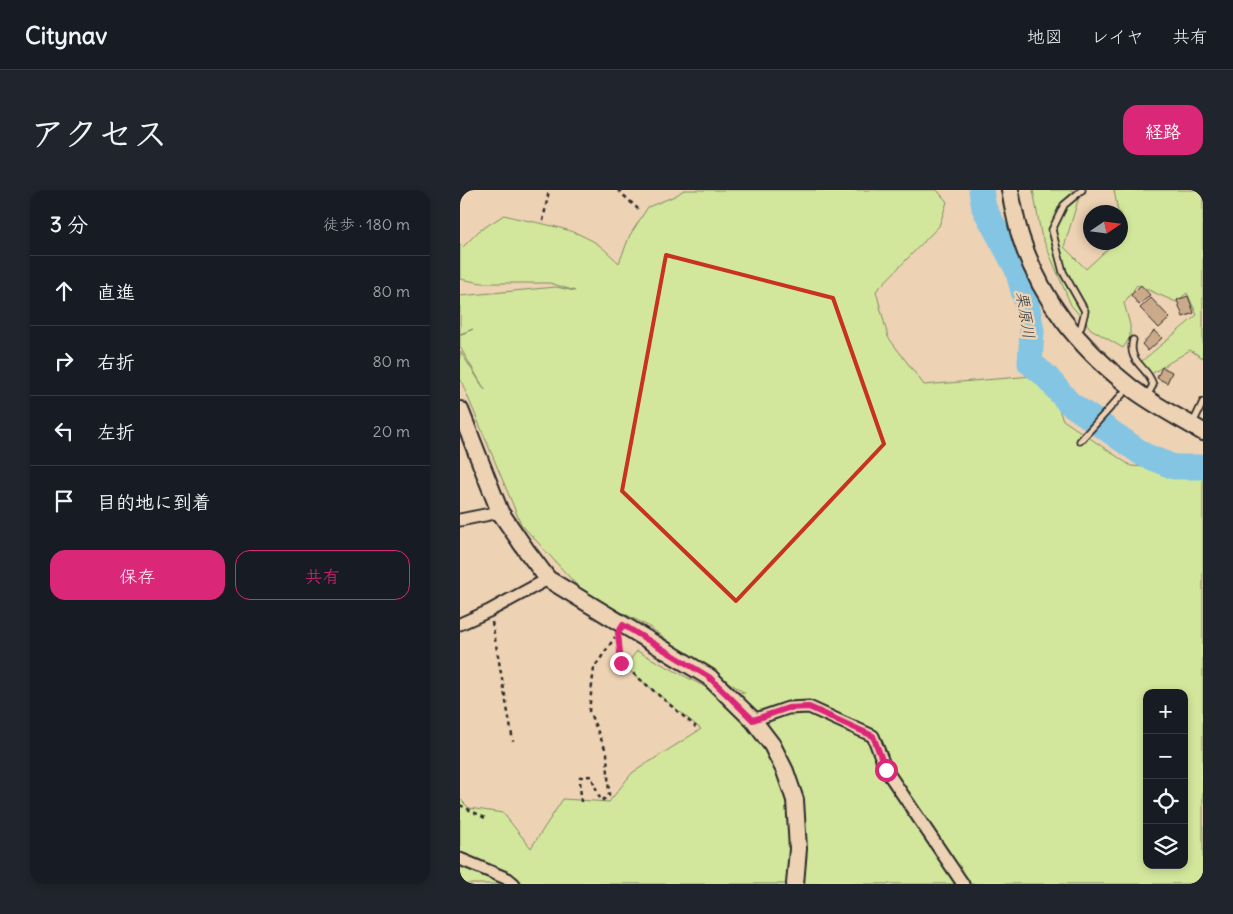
<!DOCTYPE html>
<html lang="ja">
<meta charset="utf-8">
<style>
:root{--surface:#171b24;--page:#20242c;--text:#f1f3f6;--muted:#9ea1a6;--line:#363941;--accent:#db2777}
body{margin:0;font-family:Delius,"Klee One",sans-serif;background:var(--page);color:var(--text)}
.controls{position:absolute;right:15px;bottom:15px;display:grid;overflow:hidden;border-radius:10px;box-shadow:0 2px 8px #0003}
.controls button{width:45px;height:45px;display:grid;place-items:center;padding:0;border:0;border-bottom:1px solid var(--line);background:var(--surface);color:var(--text);font:25px sans-serif}
.compass{position:absolute;left:623px;top:15px;width:45px;height:45px;border-radius:50%;background:var(--surface);box-shadow:0 2px 8px #0003;rotate:77deg}
.stop{position:absolute;width:15px;height:15px;margin:-11px;border:4px solid #db2777;border-radius:50%;background:#fff}
.stop.end{background:#db2777;border-color:#fff;box-shadow:0 1px 5px #0008}
.list{margin:0;padding:0;list-style:none}
h2{display:flex;justify-content:space-between;align-items:center;height:65px;margin:0;padding:0 20px;font-size:21px}
h2 small{font-size:16px;font-weight:400;color:var(--muted)}
.list li{display:grid;grid-template-columns:32px 1fr auto;gap:15px;align-items:center;box-sizing:border-box;height:70px;padding:0 20px;border-top:1px solid var(--line)}
.list b{display:block;font-size:19px;white-space:nowrap}
.list em{font-size:16px;font-style:normal;color:var(--muted)}
.actions{display:flex;gap:10px;padding:15px 20px}
.actions a{flex:1;padding:11px 0;border:1px solid var(--accent);border-radius:15px;text-align:center;font-size:18px;color:var(--accent)}
.actions .main{background:var(--accent);color:#fff}
.icon{flex:none;width:28px;height:28px;fill:none;stroke:currentColor;stroke-width:2;stroke-linecap:round;stroke-linejoin:round}
.map{position:relative;flex:none;width:743px;height:694px;overflow:hidden;border-radius:15px}
header{display:flex;align-items:center;gap:30px;box-sizing:border-box;height:70px;padding:0 25px;background:var(--surface);border-bottom:1px solid var(--line)}
header strong{font-size:24px}
nav{display:flex;gap:28px;margin-inline-start:auto;font-size:18px}
.intro{display:flex;align-items:center;justify-content:space-between;box-sizing:border-box;height:120px;padding:0 30px}
h1{margin:0;font-size:35px}
.button{padding:12px 22px;border-radius:15px;background:var(--accent);color:#fff;font-size:18px;font-weight:700}
main{display:flex;gap:30px;padding:0 30px}
aside{flex:1;background:var(--surface);border-radius:15px;box-shadow:0 2px 8px #0003}
.map>svg:first-child{display:block}
.green{fill:#d2e79b;stroke:#7e8963;fill-rule:evenodd}
.lines{fill:none;stroke-linecap:round;stroke-linejoin:round}
.river{stroke:#84c5e4;stroke-width:25}
.building{fill:#cbaa8a;stroke:#2b2b2b}
.lane-casing{stroke:#2b2b2b;stroke-width:9}
.street-casing{stroke:#2b2b2b;stroke-width:15}
.secondary-casing{stroke:#2b2b2b;stroke-width:20}
.path{stroke:#2b2b2b;stroke-width:2.5;stroke-dasharray:4 4;stroke-linecap:butt}
.lane{stroke:#edd2b4;stroke-width:5.5}
.street{stroke:#edd2b4;stroke-width:11}
.secondary{stroke:#edd2b4;stroke-width:16}
.route{stroke:#db2777;stroke-width:6}
.marked{fill:none;stroke:#c8321e;stroke-width:4;stroke-linejoin:round}
.labels{text-anchor:middle;dominant-baseline:central;stroke-width:5;stroke-linejoin:round;paint-order:stroke}
.water-label{font-size:16px;font-style:italic;fill:#384247;stroke:#edd2b4}
</style>
<header>
<strong>Citynav</strong>
<nav><a>地図</a><a>レイヤ</a><a>共有</a></nav>
</header>
<div class="intro"><h1>アクセス</h1><a class="button">経路</a></div>
<main>
<aside>
<h2>3 分<small>徒歩 · 180 m</small></h2>
<ul class="list">
<li><svg class="icon" aria-label="ahead" viewBox="0 0 24 24"><path d="M12 20V5M6 11l6-6 6 6"/></svg><div><b>直進</b></div><em>80 m</em></li>
<li><svg class="icon" aria-label="right" viewBox="0 0 24 24"><path d="M7 20v-9h11M14 6l5 5-5 5"/></svg><div><b>右折</b></div><em>80 m</em></li>
<li><svg class="icon" aria-label="left" viewBox="0 0 24 24"><path d="M17 20v-9H6M10 6l-5 5 5 5"/></svg><div><b>左折</b></div><em>20 m</em></li>
<li><svg class="icon" aria-label="arrive" viewBox="0 0 24 24"><path d="M6 21V4h12l-3 4 3 4H6"/></svg><div><b>目的地に到着</b></div></li>
</ul>
<div class="actions"><a class="main">保存</a><a>共有</a></div>
</aside>
<div class="map">
<svg width="743" height="694" viewBox="0 0 743 694">
<rect width="100%" height="100%" fill="#edd2b4"/>
<filter id="ink" filterUnits="userSpaceOnUse"><feTurbulence type="fractalNoise" baseFrequency=".02" numOctaves="2"/><feDisplacementMap in="SourceGraphic" scale="10" xChannelSelector="R" yChannelSelector="G"/><feConvolveMatrix kernelMatrix="1 2 1 2 8 2 1 2 1" color-interpolation-filters="sRGB"/></filter>
<g filter="url(#ink)">
<path class="green" d="M224,0h253l10,12 -8,24 -63,65 12,46 36,48 121,-10 18,45 68,46 72,5v413h-743v-85l9,9 34,5 28,35 32,-49 46,3 23,-29 69,-44 -76,-62 12,-16 72,38 36,4 -42,-27 -55,-40 -65,-34 -62,-68 -61,-146v-27l25,39 -25,-43v-12l13,-6 -13,5v-38l96,-9 19,4 -25,-8h-68l-22,-4v-35l3,3 16,-16 25,-16c28,8 59,10 85,24 11,5 21,16 30,24l11,-28 18,-28 27,-11zM687,503h37v172h-37z
M573,0h48l-17,57 22,22 28,-26 6,-1 1,-3 2,-2 -2,-10 -1,-15h-2l-4,-22h89v168l-13,-8 -39,24 -9,-13 55,-46 -10,-22 -11,9 -39,-17 -13,18 6,22v12l-7,11 -32,-19 -20,-24 -30,-71z"/>
<g class="lines">
<path class="river" d="M521,0l3,18 33,61 11,40 4,22 -2,32 15,12 24,28 25,17
M641,235l43,30 30,12h29"/>
</g>
<path class="building" d="M681,95l9,10 -11,10 -8,-10z
M728,106l6,17 -11,4 -6,-17z
M691,108l19,20 -11,10 -19,-20z
M694,141l8,7 -14,13 -6,-7z
M702,177l10,5 -5,11 -10,-5z"/>
<g class="lines">
<defs>
<path id="lane" d="M616,142l5,-5 4,-16 -22,-39 -11,-42 12,-25 18,-15
M673,150c-6,23 15,26 20,45l-6,11
M733,233l10,-21
M620,251l48,-53"/>
<path id="street" d="M0,330l40,-8
M0,434l29,-13 59,-32
M293,530l35,-12 21,-1 64,29 13,34 77,114
M0,669l48,20 6,5"/>
<path id="secondary" d="M550,0c3,16 6,33 11,48 20,62 57,108 108,148 22,18 50,31 74,46
M0,220l40,102 26,38 22,29 161,98 44,43 19,25 13,26 10,29 3,49 -3,35"/>
</defs>
<use href="#lane" class="lane-casing"/>
<use href="#street" class="street-casing"/>
<use href="#secondary" class="secondary-casing"/>
<path class="path" d="M158,0l20,19
M83,31l6,-31
M32,432l21,119
M159,449l2,24 75,64
M121,612l-1,-25 11,-1 10,25 8,-5 -2,-43 -18,-42 5,-43 21,-31
M0,615l25,13"/>
<use href="#lane" class="lane"/>
<use href="#street" class="street"/>
<use href="#secondary" class="secondary"/>
</g>
</g>
<g class="lines" filter="url(#ink)">
<path class="route" d="M161,473l-3,-30 5,-8 86,52 44,43 35,-12 21,-1 64,29 13,34"/>
</g>
<path class="marked" d="M206,65l167,43 51,146 -148,157 -114,-110z"/>
<g class="labels">
<g class="water-label">
<text transform="translate(566 125) rotate(81)">栗原川</text>
</g>
</g>
</svg>
<div class="controls">
<button>+</button>
<button>−</button>
<button><svg class="icon" aria-label="locate" viewBox="0 0 24 24"><circle cx="12" cy="12" r="6"/><path d="M12 2v4M12 18v4M2 12h4M18 12h4"/></svg></button>
<button><svg class="icon" aria-label="layers" viewBox="0 0 24 24"><path d="M12 4l9 5-9 5-9-5zM3 14l9 5 9-5"/></svg></button>
</div>
<svg class="compass" viewBox="-18 -18 36 36"><path d="M0-13l5 13h-10z" fill="#e53935"/><path d="M0 13l5-13h-10z" fill="#9ea1a6"/></svg>
<div class="stop" style="left:426px;top:580px"></div>
<div class="stop end" style="left:161px;top:473px"></div>
</div>
</main>
